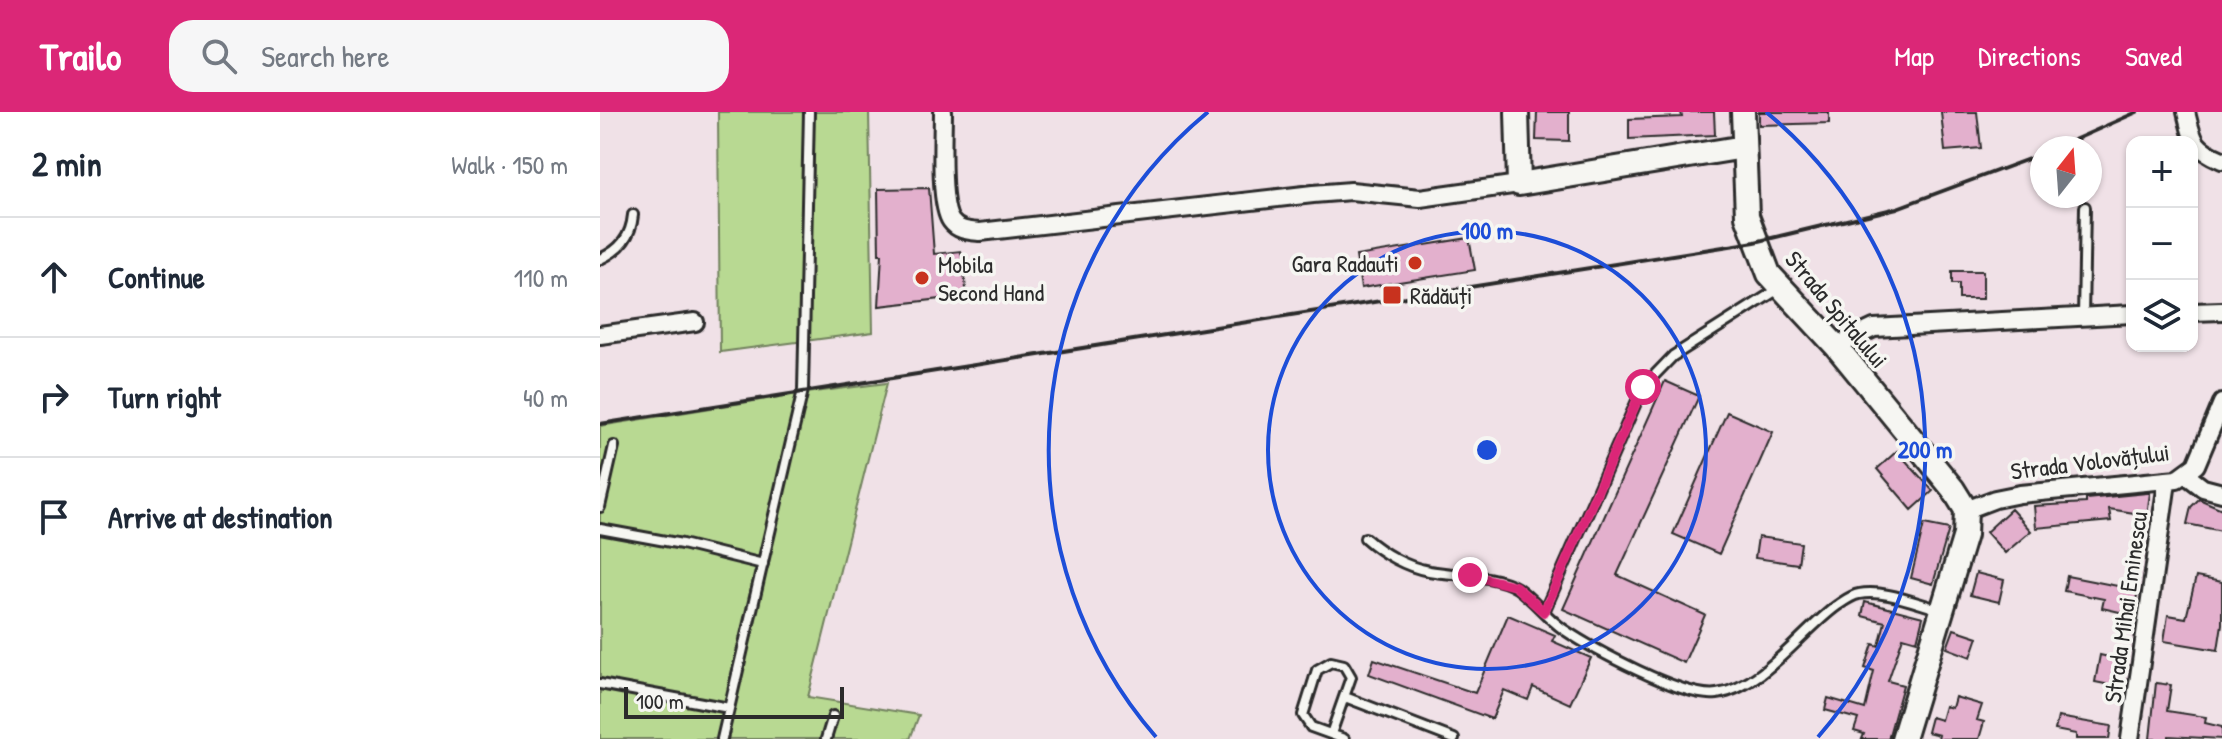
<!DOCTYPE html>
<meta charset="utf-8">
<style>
:root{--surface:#fff;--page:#f6f6f7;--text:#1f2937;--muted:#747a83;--line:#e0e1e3;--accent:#db2777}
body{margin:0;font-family:"Patrick Hand",sans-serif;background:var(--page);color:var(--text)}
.controls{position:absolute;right:24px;top:24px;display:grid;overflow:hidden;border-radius:16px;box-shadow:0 2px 6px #0004}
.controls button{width:72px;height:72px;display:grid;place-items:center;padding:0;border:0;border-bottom:2px solid var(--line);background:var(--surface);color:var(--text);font:40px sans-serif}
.compass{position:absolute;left:1430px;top:24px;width:72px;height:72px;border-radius:50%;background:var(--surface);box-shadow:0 2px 6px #0004;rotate:17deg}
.scale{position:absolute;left:24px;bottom:20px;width:220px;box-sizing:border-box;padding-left:8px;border:4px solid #2b2b2b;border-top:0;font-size:22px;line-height:28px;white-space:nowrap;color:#2b2b2b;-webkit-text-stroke:6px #f6f6f2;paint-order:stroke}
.stop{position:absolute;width:24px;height:24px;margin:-18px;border:6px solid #db2777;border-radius:50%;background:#fff}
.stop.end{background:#db2777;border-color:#fff;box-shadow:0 2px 8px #0008}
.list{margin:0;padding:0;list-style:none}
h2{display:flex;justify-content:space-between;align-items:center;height:104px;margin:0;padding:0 32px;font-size:34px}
h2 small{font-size:26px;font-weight:400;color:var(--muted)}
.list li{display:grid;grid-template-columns:52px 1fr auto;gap:24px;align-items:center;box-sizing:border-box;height:120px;padding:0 32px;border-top:2px solid var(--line)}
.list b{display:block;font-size:30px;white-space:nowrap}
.list em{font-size:26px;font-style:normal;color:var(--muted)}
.icon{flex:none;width:44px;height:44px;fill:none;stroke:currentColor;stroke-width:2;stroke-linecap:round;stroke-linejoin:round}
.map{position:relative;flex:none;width:1622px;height:627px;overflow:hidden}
header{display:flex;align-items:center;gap:48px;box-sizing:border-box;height:112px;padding:0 40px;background:var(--accent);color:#fff}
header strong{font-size:38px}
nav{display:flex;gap:44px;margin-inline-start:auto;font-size:28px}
.search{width:560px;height:72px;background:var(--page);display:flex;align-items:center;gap:20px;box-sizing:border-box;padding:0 28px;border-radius:24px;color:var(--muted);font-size:30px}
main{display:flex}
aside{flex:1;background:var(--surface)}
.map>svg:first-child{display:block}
.green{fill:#b8d992;stroke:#72825e;stroke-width:2}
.building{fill:#e3b0cd;stroke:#2b2b2b;stroke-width:2}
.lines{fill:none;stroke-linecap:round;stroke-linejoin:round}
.lane-casing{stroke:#2b2b2b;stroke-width:14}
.street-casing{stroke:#2b2b2b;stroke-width:22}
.secondary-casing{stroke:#2b2b2b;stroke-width:28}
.lane{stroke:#f6f6f2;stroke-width:8}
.street{stroke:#f6f6f2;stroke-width:16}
.secondary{stroke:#f6f6f2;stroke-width:22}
.rail{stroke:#2b2b2b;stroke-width:4}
.route{stroke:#db2777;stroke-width:10}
.ring{fill:none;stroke:#1d4ed8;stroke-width:4}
.poi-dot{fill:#c8321e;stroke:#f6f6f2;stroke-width:3}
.labels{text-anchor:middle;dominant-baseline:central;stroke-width:7;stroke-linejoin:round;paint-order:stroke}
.poi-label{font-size:24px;fill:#2b2b2b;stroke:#f6f6f2;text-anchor:start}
.street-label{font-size:24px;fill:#2b2b2b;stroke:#f6f6f2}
.centre{fill:#1d4ed8;stroke:#f6f6f2;stroke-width:4}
.ring-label{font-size:24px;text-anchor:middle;font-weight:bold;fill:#1d4ed8;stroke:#f6f6f2;stroke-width:7;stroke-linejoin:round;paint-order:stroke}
</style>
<header>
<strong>Trailo</strong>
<div class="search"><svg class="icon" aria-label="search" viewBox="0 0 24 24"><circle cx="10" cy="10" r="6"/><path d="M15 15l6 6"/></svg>Search here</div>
<nav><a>Map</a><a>Directions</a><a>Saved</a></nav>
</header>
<main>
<aside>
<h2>2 min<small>Walk · 150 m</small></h2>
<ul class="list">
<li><svg class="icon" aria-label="ahead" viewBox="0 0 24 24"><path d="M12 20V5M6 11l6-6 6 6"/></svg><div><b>Continue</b></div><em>110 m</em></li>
<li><svg class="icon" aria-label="right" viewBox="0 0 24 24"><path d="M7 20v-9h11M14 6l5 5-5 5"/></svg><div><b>Turn right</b></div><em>40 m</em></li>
<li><svg class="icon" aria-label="arrive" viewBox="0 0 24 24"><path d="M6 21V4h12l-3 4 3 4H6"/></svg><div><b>Arrive at destination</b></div></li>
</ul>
</aside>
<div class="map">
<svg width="1622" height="627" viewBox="0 0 1622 627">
<rect width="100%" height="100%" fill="#f0e1e7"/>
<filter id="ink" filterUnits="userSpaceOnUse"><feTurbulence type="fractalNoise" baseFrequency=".0125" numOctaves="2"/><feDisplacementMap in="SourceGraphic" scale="16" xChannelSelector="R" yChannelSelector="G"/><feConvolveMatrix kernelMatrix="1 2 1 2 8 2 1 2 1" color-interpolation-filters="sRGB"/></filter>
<g filter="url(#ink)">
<path class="green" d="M118,0h151l4,220 -153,20z
M287,271l-79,314 111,18 -9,24h-310v-313l198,-32z"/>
<path class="building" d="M937,0h32v29l-33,-1z
M1081,0h33l1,23 -86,4v-20l53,-2z
M1159,0h70v11l-70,2z
M1341,0h36l4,36 -36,3z
M329,76l5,66 27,-3 6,45 -88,10 3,-52h-3l-1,-65z
M869,126l6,32 -114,18 -5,-32z
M1352,159h31v28h-24v-15h-7z
M1065,269l34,15 -82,179 88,40 -21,48 -121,-54z
M1127,300l46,20 -54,122 -46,-20z
M1297,339l36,40 -21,19 -35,-41z
M1547,381h3l-3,22 -38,-6 2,12 -75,7 -2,-22 52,-3v-4z
M1599,387l23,10v22l-35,-7 4,-17z
M1411,397l20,22 -26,22 -19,-21z
M1324,412l25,5 -16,55 -22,-6z
M1158,425l43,6 -3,21 -43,-6z
M1376,461l28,7 -5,22 -29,-7z
M1467,464l71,14 -5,25 -31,-7 2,-9 -40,-8z
M1596,465l26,5v42l-4,26 -54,-9 4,-26 18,3z
M1265,490l58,15 -6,24 -14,-4 -15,44 15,4 -15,54h-26l2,-5 -10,-3 4,-12 -33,-9 3,-12 37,11 9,-38 -9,-3 8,-24 6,2 6,-24 -23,-6z
M908,503l47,20 -3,6 39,17 -21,46 -37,-17 -5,13 -24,-10 -12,29 -123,-45 5,-15 101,34z
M1354,517l24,8 -7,20 -24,-9z
M1500,543l26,6 -6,26 -25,-5z
M1556,571l15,2 -4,26 39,6 -1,6 17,4v12l-53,-3v3h-19z
M1355,585l27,8 -5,15 7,2 -5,17h-41l1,-4 -12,-3 4,-15 10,3 4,-14 7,2z
M1458,605l53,9 -2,13h-33v-5l-21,-4z"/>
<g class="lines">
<defs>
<path id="lane" d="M0,147c20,-9 31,-22 33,-44
M1483,205l2,-110
M0,395l14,-61
M0,417l82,15 81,20
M765,426c17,15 41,29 64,33 26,5 66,3 88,17 17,12 29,29 46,41 28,19 121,70 154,65 47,-7 84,-63 121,-89 6,-4 14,-10 21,-11 26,-5 58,10 83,16
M944,500l99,-225 30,-31 107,-68
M0,572l129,24
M745,585l109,42
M731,622l20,-57 -7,-12 -13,-3 -14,8 -14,45 8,12 33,12
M122,627l81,-349 6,-278
M226,627l7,-23"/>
<path id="street" d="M343,0c0,23 -4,93 8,109 7,10 18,10 29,11l333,-38 38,-3 69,7 99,-14
M1586,0c7,29 7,36 36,48
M1592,200l30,-1
M0,223l95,-13
M1236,234l38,-18 258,-14
M1586,363l17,13 19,5
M1366,398l29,-11 25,-5 157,-15 19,-14 26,-62
M1530,627l37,-257"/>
<path id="secondary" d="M917,0l2,72 225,-37
M1143,0l4,104 22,58 67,72 117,143 13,21 -1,25 -62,204"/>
</defs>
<use href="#lane" class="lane-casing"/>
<use href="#street" class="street-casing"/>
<use href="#secondary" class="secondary-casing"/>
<use href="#lane" class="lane"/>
<use href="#street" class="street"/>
<use href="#secondary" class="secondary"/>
<path class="rail" d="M1456,36l81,-36
M0,312l1155,-182 142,-34 145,-54"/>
</g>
</g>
<g class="lines" filter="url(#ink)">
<path class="route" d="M870,463l45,11 29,26 99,-225"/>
</g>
<g class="ring">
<circle cx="887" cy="338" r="219"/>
<path d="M556 625A438 438 0 0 1 608 0M1166 0A438 438 0 0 1 1218 625"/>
</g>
<g class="poi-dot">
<circle cx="815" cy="151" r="8"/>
<circle cx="322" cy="166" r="8"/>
<rect x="782" y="173" width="20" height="20" rx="4"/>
</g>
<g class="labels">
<g class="poi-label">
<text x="799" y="151" text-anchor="end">Gara Radauti</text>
<text x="338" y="152">Mobila<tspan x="338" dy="28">Second Hand</tspan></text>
<text x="810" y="183">Rădăuți</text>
</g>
<g class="street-label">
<text transform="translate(1237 197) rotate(50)">Strada Spitalului</text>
<text transform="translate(1490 349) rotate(-7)">Strada Volovățului</text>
<text transform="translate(1525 495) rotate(-82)">Strada Mihai Eminescu</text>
</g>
</g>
<circle cx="887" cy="338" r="12" class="centre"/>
<g class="ring-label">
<text x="887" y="127">100 m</text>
<text x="1325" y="346">200 m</text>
</g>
</svg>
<div class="controls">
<button>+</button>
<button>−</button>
<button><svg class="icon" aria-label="layers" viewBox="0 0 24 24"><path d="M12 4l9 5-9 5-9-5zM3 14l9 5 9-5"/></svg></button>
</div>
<svg class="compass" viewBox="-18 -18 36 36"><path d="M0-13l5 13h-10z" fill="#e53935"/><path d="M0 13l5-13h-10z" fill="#747a83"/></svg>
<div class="scale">100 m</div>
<div class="stop" style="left:1043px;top:275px"></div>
<div class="stop end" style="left:870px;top:463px"></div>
</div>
</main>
